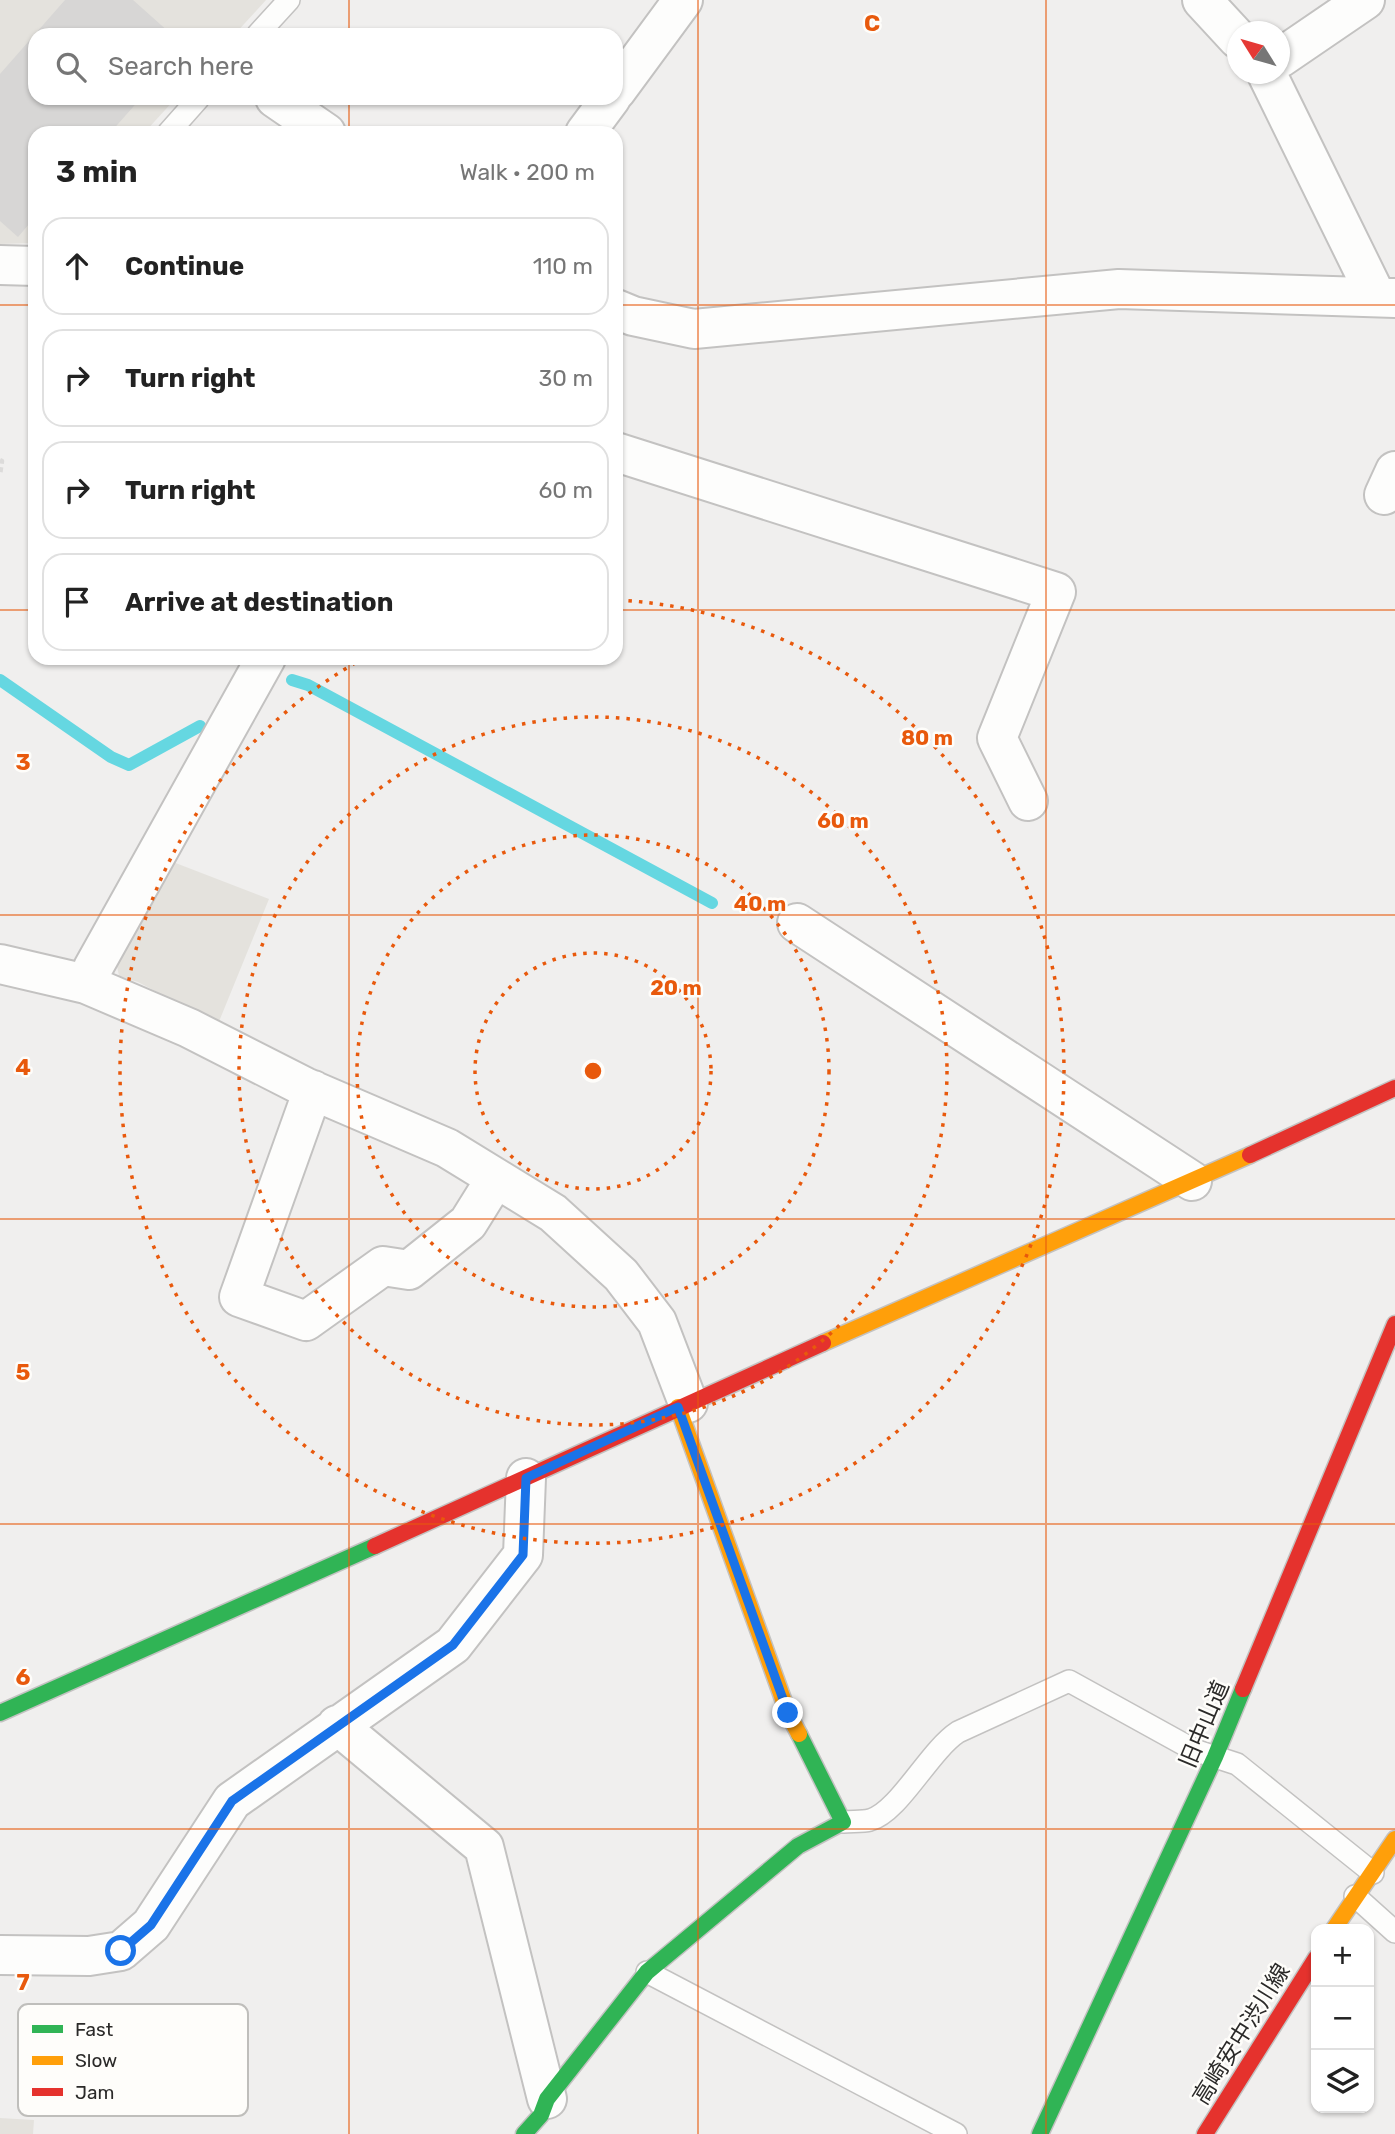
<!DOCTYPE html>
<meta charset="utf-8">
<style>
:root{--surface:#fff;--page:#f6f6f6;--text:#222;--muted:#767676;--line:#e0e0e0}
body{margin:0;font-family:Rubik,"Noto Sans JP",sans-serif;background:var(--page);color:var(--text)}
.controls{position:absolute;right:21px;bottom:21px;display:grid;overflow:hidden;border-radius:14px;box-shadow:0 2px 5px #0004}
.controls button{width:63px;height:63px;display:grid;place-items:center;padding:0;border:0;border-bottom:2px solid var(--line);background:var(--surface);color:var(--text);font:35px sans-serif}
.compass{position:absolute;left:1227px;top:21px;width:63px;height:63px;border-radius:50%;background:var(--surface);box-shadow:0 2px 5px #0004;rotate:307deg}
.stop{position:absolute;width:21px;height:21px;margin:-16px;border:5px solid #1a73e8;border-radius:50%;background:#fff}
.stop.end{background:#1a73e8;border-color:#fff;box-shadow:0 2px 7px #0008}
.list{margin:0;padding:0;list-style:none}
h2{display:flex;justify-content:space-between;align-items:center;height:91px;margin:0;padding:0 28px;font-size:30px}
h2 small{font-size:23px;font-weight:400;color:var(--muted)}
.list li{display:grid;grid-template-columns:46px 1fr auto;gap:21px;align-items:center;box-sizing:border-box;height:98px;margin:0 14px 14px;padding:0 14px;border:2px solid var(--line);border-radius:21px}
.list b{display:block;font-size:26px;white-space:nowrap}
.list em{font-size:23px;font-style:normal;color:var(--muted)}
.icon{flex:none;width:38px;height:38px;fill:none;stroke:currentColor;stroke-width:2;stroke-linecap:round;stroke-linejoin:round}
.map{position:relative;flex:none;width:1395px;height:2134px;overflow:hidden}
.search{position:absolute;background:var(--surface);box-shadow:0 2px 5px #0004;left:28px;top:28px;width:595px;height:77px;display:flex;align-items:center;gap:18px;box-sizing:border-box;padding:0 24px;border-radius:21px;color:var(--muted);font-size:26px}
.panel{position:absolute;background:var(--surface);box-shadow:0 2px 5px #0004;left:28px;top:126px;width:595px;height:539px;border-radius:21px}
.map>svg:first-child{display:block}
.built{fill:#e4e2dd}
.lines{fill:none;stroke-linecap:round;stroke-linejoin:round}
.stream{stroke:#65d7e1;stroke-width:12}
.building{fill:#d7d6d5}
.lane-casing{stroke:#c3c2c1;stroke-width:24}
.street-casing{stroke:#c3c2c1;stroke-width:42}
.fast-casing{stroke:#c3c2c1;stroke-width:19}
.slow-casing{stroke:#c3c2c1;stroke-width:19}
.jam-casing{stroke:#c3c2c1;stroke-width:19}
.path{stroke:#dcdbda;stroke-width:4.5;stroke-dasharray:5 3.5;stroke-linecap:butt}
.lane{stroke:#fdfdfc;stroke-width:21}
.street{stroke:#fdfdfc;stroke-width:38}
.fast{stroke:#30b455;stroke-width:16}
.slow{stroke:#ff9f0a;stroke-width:16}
.jam{stroke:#e5322d;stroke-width:16}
.route{stroke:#1a73e8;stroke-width:9}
.grid{fill:none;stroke:#e8590c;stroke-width:2;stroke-opacity:0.55}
.ring{fill:none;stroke:#e8590c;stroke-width:3.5;stroke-dasharray:3.5 7}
.labels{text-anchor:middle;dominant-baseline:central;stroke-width:5;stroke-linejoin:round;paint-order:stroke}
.street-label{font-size:23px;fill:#2b2a29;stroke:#fefdfa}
.key{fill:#fefdfa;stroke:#bfbebb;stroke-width:2}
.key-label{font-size:19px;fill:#2b2a29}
.grid-label{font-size:23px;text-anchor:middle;font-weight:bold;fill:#e8590c;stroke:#fefdfa;stroke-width:5;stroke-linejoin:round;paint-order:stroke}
.centre{fill:#e8590c;stroke:#fefdfa;stroke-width:3.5}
.ring-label{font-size:21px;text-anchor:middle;font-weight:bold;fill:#e8590c;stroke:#fefdfa;stroke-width:5;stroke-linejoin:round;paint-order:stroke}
</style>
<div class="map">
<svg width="1395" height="2134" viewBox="0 0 1395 2134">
<rect width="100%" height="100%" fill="#f0efee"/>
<path class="built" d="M0,0h266l-32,35h-199v63h141l-32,35h-109v110l-35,1z
M173,862l96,37 -51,125 -80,-42 -19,-6 -3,-15z
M0,2118l34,2 -1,14h-33z"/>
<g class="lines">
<path class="stream" d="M0,680l111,77 18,8 71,-39
M292,680l16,5 404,218"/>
</g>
<path class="building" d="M65,0h68l37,33 -2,2h-133v63h106l-31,35h-75v84l-17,20 -18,-16v-147z"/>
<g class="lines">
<defs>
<path id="lane" d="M257,35l32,-35
M168,133l31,-35
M843,1822c9,-1 19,0 27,-2 29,-8 59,-69 88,-88l111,-51 125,69 43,14 136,109
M1355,1896l40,36
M647,1972l309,162"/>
<path id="street" d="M1202,0l36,39
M1280,58l85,-58
M1267,74l109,222
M616,91l67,-91
M275,98l51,35
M585,133l26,-35
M0,265l35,1
M616,309l17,7 61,13 425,-40 276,9
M616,452l440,140 -59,146 31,63
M1384,495l11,-24
M797,923l395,258
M0,964l86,20 103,44 116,59 142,61 106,65 68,62 36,47 31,81
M86,984l7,-16 173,-310
M313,1090l-74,207 67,24 77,-55 26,4 59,-47 28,-45
M337,1725l147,122 63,252
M0,1955l89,1 32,-5 30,-26 81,-124 221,-156 70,-90 3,-77"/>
<path id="fast" d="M0,1713l375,-167
M524,2134l17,-19 6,-16 100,-127 151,-126 45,-24 -44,-88
M1040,2134l175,-377 28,-68"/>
<path id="slow" d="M823,1343l427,-188
M678,1407l110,306 11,21
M1334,1929l61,-90"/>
<path id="jam" d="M1250,1155l145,-67
M375,1546l448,-203
M1243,1689l152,-365
M1205,2134l111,-176"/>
</defs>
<use href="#lane" class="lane-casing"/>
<use href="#street" class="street-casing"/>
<use href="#fast" class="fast-casing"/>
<use href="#slow" class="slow-casing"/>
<use href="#jam" class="jam-casing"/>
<path class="path" d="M0,460l2,1 -2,14"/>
<use href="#lane" class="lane"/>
<use href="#street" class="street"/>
<use href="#fast" class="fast"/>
<use href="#slow" class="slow"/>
<use href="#jam" class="jam"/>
</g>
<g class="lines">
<path class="route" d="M121,1951l30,-26 81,-124 221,-156 70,-90 3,-77 152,-71 110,306"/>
</g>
<path class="grid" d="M349,0v35M698,0v2134M1046,0v2134M349,98v35M0,305h35M616,305h779M0,610h35M616,610h779M349,658v1476M0,915h1395M0,1219h1395M0,1524h1395M0,1829h1395"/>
<g class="ring">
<circle cx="593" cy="1071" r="118"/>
<circle cx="593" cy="1071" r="236"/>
<circle cx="593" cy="1071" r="354"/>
<path d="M618 600A472 472 0 1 1 364 658"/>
</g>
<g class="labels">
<g class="street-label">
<text transform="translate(1204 1724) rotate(-67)">旧中山道</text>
<text transform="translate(1241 2034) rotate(-58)">高崎安中渋川線</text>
</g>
</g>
<rect x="18" y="2004" width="230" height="112" rx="10" class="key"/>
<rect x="32" y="2025" width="31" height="8" fill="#30b455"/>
<rect x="32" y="2056" width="31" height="9" fill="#ff9f0a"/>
<rect x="32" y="2088" width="31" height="8" fill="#e5322d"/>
<g class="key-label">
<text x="75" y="2036">Fast</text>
<text x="75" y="2067">Slow</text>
<text x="75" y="2099">Jam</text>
</g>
<g class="grid-label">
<text x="872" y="31">C</text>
<text x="23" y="770">3</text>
<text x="23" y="1075">4</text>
<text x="23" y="1380">5</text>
<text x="23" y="1685">6</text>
<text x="23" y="1990">7</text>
</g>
<circle cx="593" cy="1071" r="10" class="centre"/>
<g class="ring-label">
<text x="927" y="745">80 m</text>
<text x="843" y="828">60 m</text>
<text x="760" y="911">40 m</text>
<text x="676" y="995">20 m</text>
</g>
</svg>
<div class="controls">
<button>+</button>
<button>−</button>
<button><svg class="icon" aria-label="layers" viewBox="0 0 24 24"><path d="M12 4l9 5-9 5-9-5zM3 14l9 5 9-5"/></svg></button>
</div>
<svg class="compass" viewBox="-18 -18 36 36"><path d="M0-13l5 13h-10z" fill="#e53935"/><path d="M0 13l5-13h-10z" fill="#767676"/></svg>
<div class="stop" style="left:121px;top:1951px"></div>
<div class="stop end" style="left:788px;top:1713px"></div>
<div class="search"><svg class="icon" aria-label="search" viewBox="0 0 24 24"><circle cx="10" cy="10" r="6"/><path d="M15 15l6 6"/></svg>Search here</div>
<section class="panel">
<h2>3 min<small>Walk · 200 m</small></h2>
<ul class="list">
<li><svg class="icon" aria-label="ahead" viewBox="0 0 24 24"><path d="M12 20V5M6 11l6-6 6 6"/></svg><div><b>Continue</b></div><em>110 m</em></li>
<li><svg class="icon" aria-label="right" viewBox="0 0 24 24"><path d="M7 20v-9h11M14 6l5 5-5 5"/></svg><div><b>Turn right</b></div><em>30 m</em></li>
<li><svg class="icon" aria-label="right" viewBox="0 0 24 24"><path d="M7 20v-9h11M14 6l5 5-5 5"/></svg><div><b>Turn right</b></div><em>60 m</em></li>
<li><svg class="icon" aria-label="arrive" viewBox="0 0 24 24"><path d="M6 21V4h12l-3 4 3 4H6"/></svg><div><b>Arrive at destination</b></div></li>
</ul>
</section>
</div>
